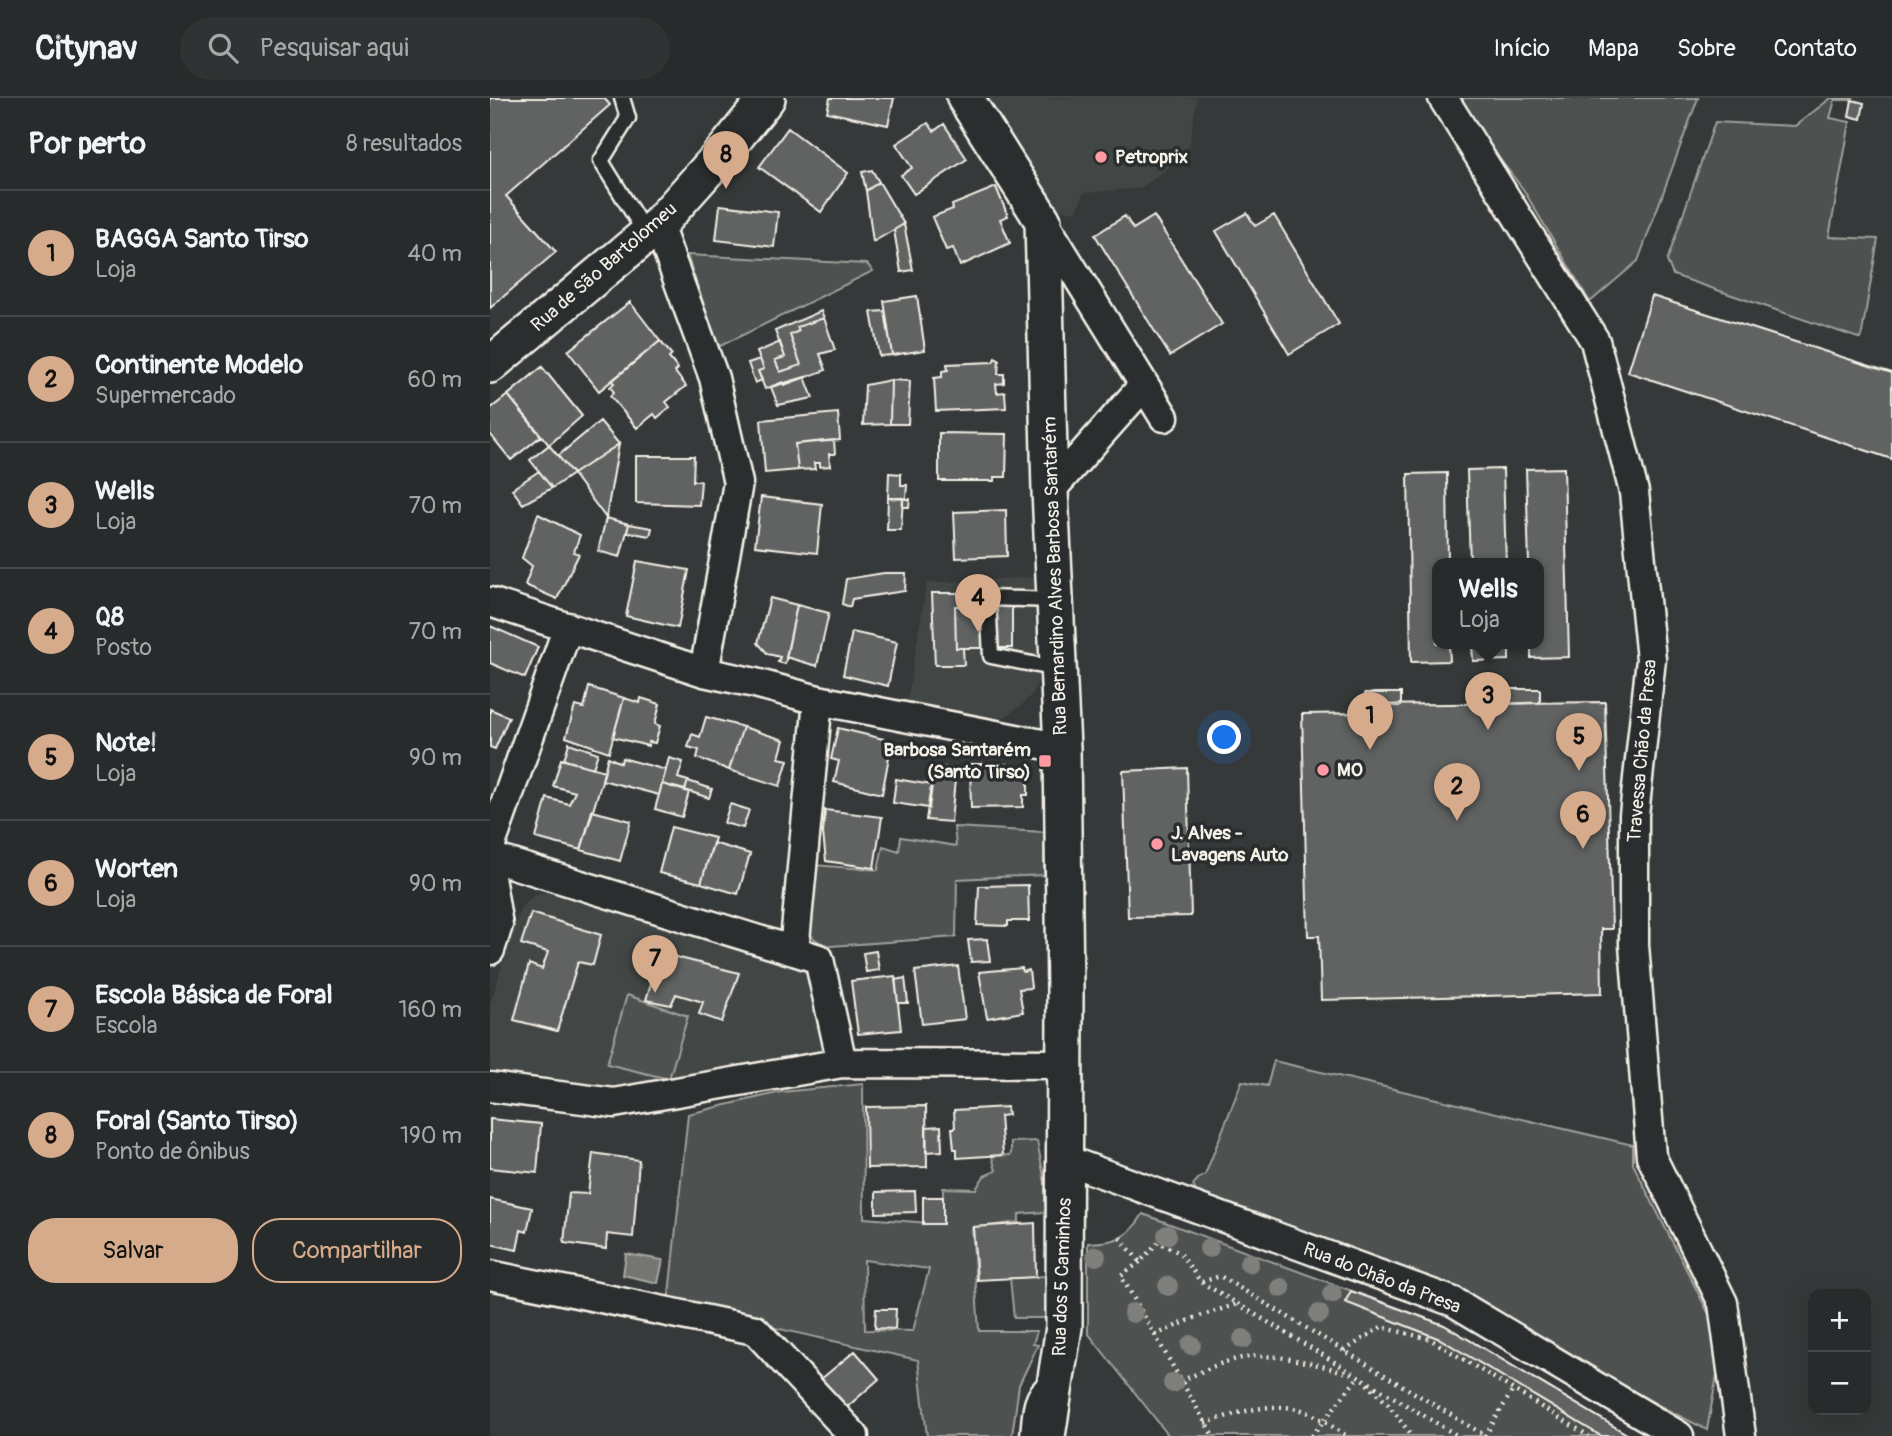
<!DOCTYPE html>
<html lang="pt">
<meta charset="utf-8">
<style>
:root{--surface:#282b2b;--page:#303333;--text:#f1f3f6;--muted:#a5a7a9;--line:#444747;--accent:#d6ab8b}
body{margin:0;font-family:Pangolin,sans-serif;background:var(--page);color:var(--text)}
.controls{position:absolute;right:21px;bottom:21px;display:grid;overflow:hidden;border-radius:14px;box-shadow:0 7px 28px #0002}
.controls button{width:63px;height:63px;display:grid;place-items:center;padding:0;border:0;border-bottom:2px solid var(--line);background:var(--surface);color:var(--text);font:35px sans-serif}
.you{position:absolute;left:735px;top:640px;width:24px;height:24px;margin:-18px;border:5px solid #fff;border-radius:50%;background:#1a73e8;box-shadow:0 0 0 10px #1a73e833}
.badge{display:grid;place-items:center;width:46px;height:46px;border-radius:50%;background:var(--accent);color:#111;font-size:23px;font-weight:700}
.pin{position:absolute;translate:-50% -58px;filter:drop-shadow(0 2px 4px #0008)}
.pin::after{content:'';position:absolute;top:37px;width:24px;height:21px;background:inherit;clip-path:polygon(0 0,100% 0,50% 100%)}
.popup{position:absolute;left:942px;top:460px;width:112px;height:91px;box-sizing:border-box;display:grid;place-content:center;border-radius:14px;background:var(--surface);filter:drop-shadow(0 2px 5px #0005);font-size:23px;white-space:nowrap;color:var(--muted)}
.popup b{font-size:26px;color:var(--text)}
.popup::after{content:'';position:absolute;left:50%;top:100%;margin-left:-14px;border:14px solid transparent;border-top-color:var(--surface)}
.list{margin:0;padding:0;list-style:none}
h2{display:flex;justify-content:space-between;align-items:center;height:91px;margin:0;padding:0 28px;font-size:30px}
h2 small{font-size:23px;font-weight:400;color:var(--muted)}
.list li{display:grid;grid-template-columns:46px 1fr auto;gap:21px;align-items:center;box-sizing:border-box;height:126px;padding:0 28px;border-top:2px solid var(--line)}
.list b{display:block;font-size:26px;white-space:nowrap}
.list p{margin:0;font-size:23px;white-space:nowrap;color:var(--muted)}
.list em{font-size:23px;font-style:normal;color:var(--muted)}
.actions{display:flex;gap:14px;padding:21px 28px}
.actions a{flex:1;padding:16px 0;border:2px solid var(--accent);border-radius:28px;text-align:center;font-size:24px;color:var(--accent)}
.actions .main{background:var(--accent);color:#111}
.icon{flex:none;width:38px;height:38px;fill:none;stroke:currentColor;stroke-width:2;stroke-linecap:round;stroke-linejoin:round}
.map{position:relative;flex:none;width:1402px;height:1338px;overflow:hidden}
header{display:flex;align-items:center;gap:42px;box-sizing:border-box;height:98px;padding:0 35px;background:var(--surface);border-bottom:2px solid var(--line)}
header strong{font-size:33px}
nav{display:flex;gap:38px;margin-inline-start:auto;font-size:24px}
.search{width:490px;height:63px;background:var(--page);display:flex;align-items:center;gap:18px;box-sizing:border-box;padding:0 24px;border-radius:38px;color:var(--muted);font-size:26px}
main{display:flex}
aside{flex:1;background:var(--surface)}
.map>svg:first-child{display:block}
.built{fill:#434645}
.green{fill:#4e514f;stroke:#a1a19c;stroke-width:2;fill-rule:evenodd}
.water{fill:#757572;stroke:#a8a7a1;stroke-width:2}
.building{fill:#616362;stroke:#f4f1e8;stroke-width:2}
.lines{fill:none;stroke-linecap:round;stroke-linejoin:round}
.service-casing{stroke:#f4f1e8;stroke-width:19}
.minor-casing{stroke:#f4f1e8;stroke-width:33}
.tertiary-casing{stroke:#f4f1e8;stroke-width:40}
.path{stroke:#f4f1e8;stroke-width:4.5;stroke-dasharray:2 5;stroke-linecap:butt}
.service{stroke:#2a2d2e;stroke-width:14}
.minor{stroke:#2a2d2e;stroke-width:28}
.tertiary{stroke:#2a2d2e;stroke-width:35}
.tree{fill:#7f7f7c}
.poi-dot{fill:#ff9aa2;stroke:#2a2d2e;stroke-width:2.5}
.labels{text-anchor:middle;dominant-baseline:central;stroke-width:7;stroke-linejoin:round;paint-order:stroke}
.poi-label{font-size:19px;font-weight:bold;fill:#f4f1e8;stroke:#2a2d2e;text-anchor:start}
.street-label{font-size:19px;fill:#f4f1e8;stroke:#2a2d2e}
</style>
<header>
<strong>Citynav</strong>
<div class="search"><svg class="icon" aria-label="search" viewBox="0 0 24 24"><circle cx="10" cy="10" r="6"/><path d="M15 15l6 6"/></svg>Pesquisar aqui</div>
<nav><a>Início</a><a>Mapa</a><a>Sobre</a><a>Contato</a></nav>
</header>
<main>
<aside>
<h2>Por perto<small>8 resultados</small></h2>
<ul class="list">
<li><span class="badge">1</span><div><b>BAGGA Santo Tirso</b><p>Loja</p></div><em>40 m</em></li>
<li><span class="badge">2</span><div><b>Continente Modelo</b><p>Supermercado</p></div><em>60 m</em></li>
<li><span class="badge">3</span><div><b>Wells</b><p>Loja</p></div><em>70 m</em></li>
<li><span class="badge">4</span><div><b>Q8</b><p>Posto</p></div><em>70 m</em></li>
<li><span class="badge">5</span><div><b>Note!</b><p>Loja</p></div><em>90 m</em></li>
<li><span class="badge">6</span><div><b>Worten</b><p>Loja</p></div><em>90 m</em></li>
<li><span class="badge">7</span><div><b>Escola Básica de Foral</b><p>Escola</p></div><em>160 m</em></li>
<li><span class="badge">8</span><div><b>Foral (Santo Tirso)</b><p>Ponto de ônibus</p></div><em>190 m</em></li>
</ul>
<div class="actions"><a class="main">Salvar</a><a>Compartilhar</a></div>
</aside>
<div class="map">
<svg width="1402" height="1338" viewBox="0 0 1402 1338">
<rect width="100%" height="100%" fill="#363939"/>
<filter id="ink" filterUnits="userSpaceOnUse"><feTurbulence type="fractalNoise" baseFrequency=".0143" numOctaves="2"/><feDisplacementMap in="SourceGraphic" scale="14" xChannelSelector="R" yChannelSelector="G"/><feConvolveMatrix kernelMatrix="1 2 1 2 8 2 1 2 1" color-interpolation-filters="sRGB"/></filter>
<g filter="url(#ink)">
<path class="built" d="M498,0h209l-8,48 -21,22 -27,20 -57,5 -8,19 -24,-4z
M546,479l2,105 -5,11 -9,10 -17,13 -20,6 -81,-14 21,-125z
M64,794l241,70 13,10 18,80 -214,39 -110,-15 -12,-8v-64l30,-95 9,-10 10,-6z"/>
<path class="green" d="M962,0h246l-60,163 -48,41 -67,-113z
M1341,0h22l-1,2h-17l-5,18 20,4 -21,115 49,2 -17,100 -188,-64 -6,-14 48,-139 80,4z
M197,157l180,9 6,7 -155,76z
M464,729l90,5v43l-87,4 -1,58 -125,9c-7,-2 -15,-4 -20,-11 -8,-14 2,-54 3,-70l64,5 5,-24 16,5 2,-14 55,9z
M137,897l61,21 -19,63 -62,-15z
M784,963l359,84v19l90,178 -16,88 -113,-58 -136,-84 -262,-96 -3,-7 5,-6 7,-4 37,-94 25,5z
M373,986l1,134 79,6v-36l33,1 8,-13 12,-5 -4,-15 19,-1v-13l26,-1 8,41v30l-26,2v8l-47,6 7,103h58l-4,13 5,1 -19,40 -7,51h-85l-9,-76 -250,-56 20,-190 93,-22zM374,1162l65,9 -16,62 -48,-1z
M653,1116l301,111 186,111h-461l-81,-103v-90c28,-1 40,-4 55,-29z
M556,1178l-1,42h-31l-4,-40z"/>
<path class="water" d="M136,1156l37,6 -5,23 -35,-8z"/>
<path class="building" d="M0,0h114l6,7 -104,91 50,56 -66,56z
M340,0h64l-6,27 -61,-13z
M1362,2l12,3 -3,16 -12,-3z
M438,25l6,8 10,-7 23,35 -53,35 -13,-19 11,-7 -16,-24z
M298,30l60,45 -27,39 -62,-45z
M382,72l7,12 -13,9 -4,-19z
M389,84l25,42 -31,18 -7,-51z
M506,89l12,29 -8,3 10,24 -50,23 -7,-18 -7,2 -14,-33 21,-8 -1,-4z
M230,107l58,7 -4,35 -58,-7z
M757,115l8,13 19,-11 65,109 -50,30 -73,-123z
M635,118l8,13 21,-13 68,108 -52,32 -75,-121z
M414,126l9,46 -12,2 -7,-42z
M427,198l8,54 -33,5 -8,-54z
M1162,198l240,77v86l-264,-87z
M140,204l30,39 -61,50 -31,-40z
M331,213l3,7 -27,9 2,4 -9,4 11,30 -21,7 -5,-12 10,-3 -10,-26z
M395,213l7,44 -13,1 -8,-44z
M334,220l11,32 -15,4 6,16 -42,15 -1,-3 -18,7 -7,-18 6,-2 -7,-17 23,-10 5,15 -10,3 5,12 21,-7 -11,-30 9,-4 -2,-4z
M170,243l12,14 -3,3 9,11 -3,3 11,14 -20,16 4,5 -13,11 -3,-4 -17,14 -27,-32 4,-4 -4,-5 4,-4 -2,-2z
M505,260l4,2 -1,14h6v9l-8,1 1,9 8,-1 1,16 -70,3 -2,-33 8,-1v-6l6,-1 -1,-6 46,-2z
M270,261l4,10 -6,2 4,9 -7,3 -7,-20z
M52,269l40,49 -33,29 -41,-50z
M315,279l8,21 -35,7 -7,-18z
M401,282l19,1 -2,43h-18z
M401,282l-1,44 -27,1 2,-40z
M18,297l33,41 -30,24 -21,-26v-25z
M348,315l2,27 -45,4 3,26 -33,3 -4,-53z
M110,323l19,23 -46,30 -15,-18z
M449,335l68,1 -1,43h-12v4h-55z
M344,342l1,14h-6l1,12 -10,1v-4h-6l1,6 -17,1 -3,-26z
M129,346l-13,74 -33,-44z
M59,347l24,29 -21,14 -22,-28z
M146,358h58l-1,25h8l-2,24 -63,-2z
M1074,370l5,189 -38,1v-14h8v-80h-10l-3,-95z
M1013,371l3,95h-36l-3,-94z
M49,373l13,17 -29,16 -11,-15z
M399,375l12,1v11h6l-1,14 -18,-1z
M957,375l1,91h-11v80h12l1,17 -39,1 -3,-188z
M271,399l61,7 -5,49 -62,-7z
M398,400h15l-2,32h-14z
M413,400l7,1 -1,8h-6z
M516,412l1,46 -51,2 -2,-46z
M48,416l42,21 -6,17 5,2 -22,45 -32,-14 7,-19 -10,-8z
M116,420l23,6 -9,33 -22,-6z
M139,426l23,4 -2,8 -23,-4z
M147,463l52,9 -11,58 -52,-12z
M394,475h22l-1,18 -53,8 -2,8 -8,-3 4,-25z
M442,495h27l1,13h-5l1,42h7l1,17h-29z
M280,500l27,7 -12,59 -7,-2 2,-5 -12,-3 -10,-11z
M307,507l32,8 -12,53 -31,-9z
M465,508h57v42h-56z
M0,528l48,21 -13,31 -35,-15z
M362,534l45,10 -9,44 -45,-11z
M982,546h37v16l-36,1z
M99,589l35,11 -15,54 -43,-15 9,-31 9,2z
M1014,591h36v14l-36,1z
M875,595h36v13l-36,-1z
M134,600l16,5 1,-5 19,6 -5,20 5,2 -5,17 -6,-1 -1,4 -35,-9z
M1115,604l7,227h-11l1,64 -281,7 -2,-64h-11l-6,-222 63,-1v-8z
M0,611l19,8 -14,32 -5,-2z
M216,619l37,10 -14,43 -32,-12 2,-8 -11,-3 4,-13 8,3z
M253,629l41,13 -5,18 9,2 -8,26 -51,-16z
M348,630l54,13 -10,53 -48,-12 5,-21 -8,-2z
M79,645l29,10 -5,15 -29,-8z
M118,659l13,6 1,-5 44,12 -7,25 -57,-15z
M179,660l14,4 -5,16 10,3 -3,9 -23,-6z
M71,661l44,12 -24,79 -45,-12 11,-40 22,6 6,-12 -22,-6z
M480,666h37v5l21,-1v27h-5v12l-52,1z
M444,668l22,3 -5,53 -25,-2z
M697,670l4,148 -63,1 -5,-146z
M406,681l36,6 -3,23 -36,-5z
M198,683l24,8 -3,9 -24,-8z
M172,686l27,8 -7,25 -27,-8z
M240,706l19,6 -6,18 -19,-5z
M335,712l57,7 -8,51 -48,-7 -3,-28z
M102,713l39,10 -11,40 -39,-11z
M181,729l44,11 -14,45 -42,-10z
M223,745l37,11 -12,40 -37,-11z
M538,787l1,36h-21v5l-31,-1 2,-39z
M41,815l70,22 -8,30 -15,-3 -21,69 -43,-11 15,-56 13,5 6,-17 -27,-8z
M497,841l3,22 -19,1 -3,-22z
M386,853l3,19 -13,2 -3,-19z
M170,855l79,20 -17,49 -23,-8 4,-12 -27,-8 -5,11 -25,-5z
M468,868l7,53 -43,5 -7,-53z
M532,870l1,4 6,-2 2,18 -12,1 4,23 -36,6 -8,-46z
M405,878l6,54 -43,4 -7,-53z
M415,880l3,25h-10l-3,-23z
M436,1008l1,61 -60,1 -1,-61z
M517,1009l1,8 -8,1 3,39 -46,3v-9h-3l-2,-21h3l-1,-18z
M0,1021l51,5 -4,49 -47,-5z
M451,1028l1,25 -16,1v-25z
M103,1055l46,7 -6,77 -26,-3 -1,15 -42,-6 5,-50 19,1z
M425,1093l1,21 -40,1v-21z
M433,1099h20v27h-20z
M0,1101l42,9 -5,24 -6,-2 -4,20 -27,-6z
M545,1125l1,54 -59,3 -4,-53z
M861,1193l93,34 186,111h-29l-161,-97 -95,-37z
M386,1211h20l-1,20 -20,-1z
M365,1253l24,28 -33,29 -25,-29z"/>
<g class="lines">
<defs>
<path id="service" d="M132,0l6,20 -27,43 45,73
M564,502l-66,-2 3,58 67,13
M538,1338c2,-20 1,-43 19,-54"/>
<path id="minor" d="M953,0l152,243 39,151 17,167 -17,156v130l17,211 72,147 18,133
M553,123l121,196
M168,127l56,153 24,105 -34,189
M560,393l94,-106
M0,504l214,70 51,11 63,17 244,48
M328,602l-24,251 25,8 23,104
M0,749l78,-220
M0,759l304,94
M0,779l8,48 -8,25
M0,989l124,16 228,-40 221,1
M576,1062l388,142 225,134
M0,1177l265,55 99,106"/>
<path id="tertiary" d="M475,0l78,123 7,270 12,257 3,244 -1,335 -17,109
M0,267l168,-140 67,-75 42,-52"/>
</defs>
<use href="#service" class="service-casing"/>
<use href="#minor" class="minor-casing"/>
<use href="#tertiary" class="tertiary-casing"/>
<path class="path" d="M630,1140l20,24 18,-20 22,11 21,29 257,154
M650,1164l-19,14 92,160
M712,1184l18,-6 266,160
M665,1237l42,-18 40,-13
M854,1253l37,-24 49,12 159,97
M691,1283c18,-8 37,-18 56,-22 35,-9 81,6 114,15
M877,1286l21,20 24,32
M715,1325c30,-9 61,-21 93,-14 17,4 34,18 49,27
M822,1338l47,-60
M995,1338l28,-46"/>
<use href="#service" class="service"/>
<use href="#minor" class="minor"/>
<use href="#tertiary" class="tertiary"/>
</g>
<g class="tree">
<circle cx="677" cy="1137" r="10"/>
<circle cx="719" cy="1150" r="10"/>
<circle cx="606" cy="1158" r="10"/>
<circle cx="759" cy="1165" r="10"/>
<circle cx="678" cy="1188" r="10"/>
<circle cx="791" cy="1190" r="10"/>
<circle cx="842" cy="1196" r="10"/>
<circle cx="643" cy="1215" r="10"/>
<circle cx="829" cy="1216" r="10"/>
<circle cx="753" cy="1241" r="10"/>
<circle cx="701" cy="1247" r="10"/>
<circle cx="683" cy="1285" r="10"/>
</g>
</g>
<g class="poi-dot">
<circle cx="611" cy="59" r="7"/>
<rect x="548" y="656" width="14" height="14" rx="3.5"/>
<circle cx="833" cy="672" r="7"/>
<circle cx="667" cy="746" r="7"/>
</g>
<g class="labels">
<g class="poi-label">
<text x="625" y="59">Petroprix</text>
<text x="541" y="652" text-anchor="end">Barbosa Santarém<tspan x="541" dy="22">(Santo Tirso)</tspan></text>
<text x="847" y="672">MO</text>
<text x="681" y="735">J. Alves -<tspan x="681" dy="22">Lavagens Auto</tspan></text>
</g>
<g class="street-label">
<text transform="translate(114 169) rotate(-41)">Rua de São Bartolomeu</text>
<text transform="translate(565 478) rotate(-92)">Rua Bernardino Alves Barbosa Santarém</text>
<text transform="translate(1152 653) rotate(-85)">Travessa Chão da Presa</text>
<text transform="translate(572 1179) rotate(-88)">Rua dos 5 Caminhos</text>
<text transform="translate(892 1180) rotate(21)">Rua do Chão da Presa</text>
</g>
</g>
</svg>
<div class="controls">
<button>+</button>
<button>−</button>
</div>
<div class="you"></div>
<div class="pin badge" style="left:880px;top:652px">1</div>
<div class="pin badge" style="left:967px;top:723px">2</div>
<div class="pin badge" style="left:998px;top:632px">3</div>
<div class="popup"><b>Wells</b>Loja</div>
<div class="pin badge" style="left:488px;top:534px">4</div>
<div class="pin badge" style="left:1089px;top:673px">5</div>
<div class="pin badge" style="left:1093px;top:751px">6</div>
<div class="pin badge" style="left:165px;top:895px">7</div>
<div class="pin badge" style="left:236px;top:91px">8</div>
</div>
</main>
